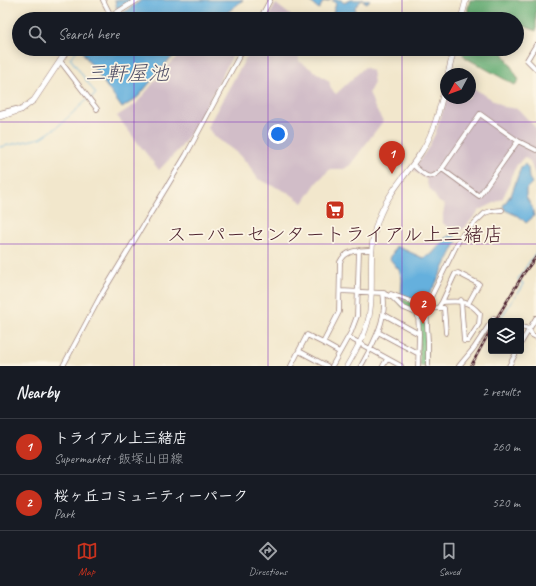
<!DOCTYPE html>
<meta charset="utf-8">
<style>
:root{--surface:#171b24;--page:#242831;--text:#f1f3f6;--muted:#9ea1a6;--line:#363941;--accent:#c8321e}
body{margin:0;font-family:Caveat,"Klee One",sans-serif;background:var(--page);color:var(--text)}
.controls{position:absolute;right:12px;bottom:12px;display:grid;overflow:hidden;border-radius:4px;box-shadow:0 2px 10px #0003}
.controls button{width:36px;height:36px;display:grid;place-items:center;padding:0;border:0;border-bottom:1px solid var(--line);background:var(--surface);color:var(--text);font:20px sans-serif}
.compass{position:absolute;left:440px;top:68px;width:36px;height:36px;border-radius:50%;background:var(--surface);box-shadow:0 2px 10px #0003;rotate:229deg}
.you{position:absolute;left:278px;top:134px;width:14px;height:14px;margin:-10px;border:3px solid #fff;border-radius:50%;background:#1a73e8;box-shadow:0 0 0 6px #1a73e833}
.badge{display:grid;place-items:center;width:26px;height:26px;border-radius:50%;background:var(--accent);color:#fff;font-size:13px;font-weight:700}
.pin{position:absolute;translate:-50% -33px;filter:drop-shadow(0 1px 2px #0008)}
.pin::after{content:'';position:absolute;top:21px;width:14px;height:12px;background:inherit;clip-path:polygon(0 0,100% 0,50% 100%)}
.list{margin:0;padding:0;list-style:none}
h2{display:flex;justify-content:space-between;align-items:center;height:52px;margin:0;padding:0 16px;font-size:17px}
h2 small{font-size:13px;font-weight:400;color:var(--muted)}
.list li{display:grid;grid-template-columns:26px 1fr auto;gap:12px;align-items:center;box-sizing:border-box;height:56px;padding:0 16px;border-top:1px solid var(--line)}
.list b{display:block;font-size:15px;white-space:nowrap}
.list p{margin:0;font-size:13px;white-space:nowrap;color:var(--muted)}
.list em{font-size:13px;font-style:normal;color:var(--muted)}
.icon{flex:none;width:22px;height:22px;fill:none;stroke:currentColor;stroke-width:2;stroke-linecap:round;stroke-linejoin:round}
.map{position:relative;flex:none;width:536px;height:366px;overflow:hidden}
.search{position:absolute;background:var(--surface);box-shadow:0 2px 10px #0003;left:12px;right:12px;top:12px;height:44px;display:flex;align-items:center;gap:10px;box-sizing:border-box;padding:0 14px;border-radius:22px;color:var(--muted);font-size:15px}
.sheet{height:164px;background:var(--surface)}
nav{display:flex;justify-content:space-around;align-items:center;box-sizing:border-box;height:56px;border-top:1px solid var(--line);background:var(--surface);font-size:11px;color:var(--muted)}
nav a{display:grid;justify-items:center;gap:2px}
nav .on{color:var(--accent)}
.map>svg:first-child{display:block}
.industrial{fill:#d1bdc8}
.green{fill:#7bc685;stroke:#627258}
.forest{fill:#64ab72;stroke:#57654e}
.water{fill:#65b0dd;stroke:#586884}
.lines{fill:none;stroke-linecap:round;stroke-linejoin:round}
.stream{stroke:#65b0dd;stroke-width:1}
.minor-casing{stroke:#9e837c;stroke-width:5.5}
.major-casing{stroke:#9e837c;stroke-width:6}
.minor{stroke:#fff;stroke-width:4}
.major{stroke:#fff;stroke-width:5}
.rail-casing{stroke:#4a1f2b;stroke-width:2.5}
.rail{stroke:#fcf5e5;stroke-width:1;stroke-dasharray:3;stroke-linecap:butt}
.grid{fill:none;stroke:#7b2cbf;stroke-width:1;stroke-opacity:0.55}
.labels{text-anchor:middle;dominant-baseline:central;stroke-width:3.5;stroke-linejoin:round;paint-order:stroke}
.poi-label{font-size:20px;fill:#4a1f2b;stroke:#fcf5e5}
.water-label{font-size:21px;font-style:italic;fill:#535269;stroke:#fcf5e5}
</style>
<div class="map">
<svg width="536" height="366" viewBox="0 0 536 366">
<rect width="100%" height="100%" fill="#fcf5e5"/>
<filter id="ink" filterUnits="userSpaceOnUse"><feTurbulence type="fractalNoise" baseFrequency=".025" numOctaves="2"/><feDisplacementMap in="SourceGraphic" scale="8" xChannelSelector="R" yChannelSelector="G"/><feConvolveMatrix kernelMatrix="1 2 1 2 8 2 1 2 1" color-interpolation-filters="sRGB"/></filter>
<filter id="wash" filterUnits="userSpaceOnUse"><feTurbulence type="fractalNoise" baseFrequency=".012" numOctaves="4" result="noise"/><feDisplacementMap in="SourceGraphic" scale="16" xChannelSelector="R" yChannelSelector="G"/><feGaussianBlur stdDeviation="0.9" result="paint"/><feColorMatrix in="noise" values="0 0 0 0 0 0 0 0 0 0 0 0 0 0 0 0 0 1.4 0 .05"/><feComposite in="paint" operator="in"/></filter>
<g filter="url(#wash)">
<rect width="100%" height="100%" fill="#f2e7cc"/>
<path class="industrial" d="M276,4l18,14v1h-27z
M187,49h49l-38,73 -17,25 -22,23 -42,-54 19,-12 34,-41z
M251,49h47l1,12 30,20 2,8 5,5 29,-27 7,4 2,12 -5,9 6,16 8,13 -33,44 -6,4h-14l-13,13 -14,21 -14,-10 -31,-14 -10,-15 -11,-11 -23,-17 -6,-8 1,-4z
M470,86l34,21 14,2 18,19v50l-6,-17 -6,-4 -7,8 -6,11 -2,9 -7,14 -22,11 -17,19 -6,4 -6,-3 -8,-7v-9l2,-9 -6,-3 -11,-16 -2,-7 -12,-8 4,-8 10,-15 7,-14 12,-36h23z"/>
<path class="green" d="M397,298l27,9 2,2 1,32 -1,25h-6l-1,-53 -16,-6 -7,-8z"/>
<path class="forest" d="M470,0h66v31l-19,-8v-4h-49v-11z
M464,49h37l18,31 -4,5 -49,-27 -4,-5z"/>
<path class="water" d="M115,0h17l-15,9z
M142,0h101l-24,19h-103l8,-7z
M308,0h23l-8,2 -4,7z
M332,0h9l3,3 6,-3h20l-3,3 -5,-3 -7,7 1,12h-25l5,-15z
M85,49h97l-15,13 -29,35 -16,11 -39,-55z
M525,164l3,4 1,10 3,5 -6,6v8l6,10 2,9 -8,7 -6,-6 -15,-7 -2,-4 9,-13 9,-26z
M449,236h6l2,5 -22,44 -10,16 -3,2 -21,-7 1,-17 -3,-9 -9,-11 6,-13 27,12 9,-4 14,-16z"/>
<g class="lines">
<path class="stream" d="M78,49l-8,9 26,36 -6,4
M0,147l41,-9 15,-10 31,-28
M518,280v-1l18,-27
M500,319l22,-33 1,-3 -3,-2"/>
</g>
</g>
<g filter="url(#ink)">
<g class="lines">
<defs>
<path id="minor" d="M103,0l8,16
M260,19l10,-19
M536,45l-9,15 9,9
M61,62l36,47
M0,113l16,-4 5,1
M413,165c12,10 16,18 29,4l38,-55 38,27 18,9
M442,169l37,27 39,-55
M340,291l43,2 10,5 9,9 16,7 1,20 -1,32
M391,294l35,13
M442,302l13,-28 3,-1 21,11 -11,20
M438,308h6l2,25
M427,309l11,-1 4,-6c16,-1 26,-3 38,12l-1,10 -11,17h-4l-3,-41
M383,314l36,20
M492,321l2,-3 6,3
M521,327l8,2 3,6 4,2
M378,332l41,22
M348,337l53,29
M323,343l16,9
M521,343l15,-25
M299,351l28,15
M63,366l37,-69 86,-142 57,-106
M291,366l16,-31 16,8 16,-31 1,-50c6,-13 20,-12 32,-12
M332,366l19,-34 6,-16 2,-66
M361,366c12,-22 27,-47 22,-73h1
M383,366l4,-7
M428,366v-25l-2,-34 2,-4 33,-67 24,-23 6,-2 11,-1
M459,366l15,-18 17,-26
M509,366l8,-15"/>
<path id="major" d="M107,19l30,-19
M461,19l5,-19
M448,74l6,-25
M0,117l21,-7 13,-10 34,-51
M347,366c10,-18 21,-35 23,-56 4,-29 -3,-61 8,-90 9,-26 29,-46 44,-69 13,-21 18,-44 24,-68"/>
</defs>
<use href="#minor" class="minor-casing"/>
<use href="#major" class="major-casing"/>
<use href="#minor" class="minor"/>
<use href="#major" class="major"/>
<defs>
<path id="rail" d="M495,321l29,-48 12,-16
M471,366l20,-37"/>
</defs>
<use href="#rail" class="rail-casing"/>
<use href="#rail" class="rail"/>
</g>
</g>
<path class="grid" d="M134,0v19M268,0v19M402,0v19M134,49v317M268,49v317M402,49v317M0,122h536M0,244h536"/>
<defs>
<symbol id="supermarket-square" viewBox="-11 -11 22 22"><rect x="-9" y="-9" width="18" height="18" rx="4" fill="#c8321e" stroke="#fcf5e5"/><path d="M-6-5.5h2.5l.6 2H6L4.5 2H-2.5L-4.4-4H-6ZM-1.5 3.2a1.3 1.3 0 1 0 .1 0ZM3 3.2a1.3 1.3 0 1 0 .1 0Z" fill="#fff"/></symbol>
</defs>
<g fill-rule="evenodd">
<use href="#supermarket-square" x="324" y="199" width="22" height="22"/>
</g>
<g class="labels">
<g class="poi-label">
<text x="335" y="234">スーパーセンタートライアル上三緒店</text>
</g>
<g class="water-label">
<text x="127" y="73">三軒屋池</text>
</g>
</g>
</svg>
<div class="controls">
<button><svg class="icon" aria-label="layers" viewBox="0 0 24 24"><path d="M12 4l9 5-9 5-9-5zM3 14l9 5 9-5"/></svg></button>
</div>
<svg class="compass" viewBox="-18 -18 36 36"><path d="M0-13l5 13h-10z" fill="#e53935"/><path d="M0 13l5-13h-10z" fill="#9ea1a6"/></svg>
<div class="you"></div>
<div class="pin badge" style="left:392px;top:174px">1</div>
<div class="pin badge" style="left:423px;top:324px">2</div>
<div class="search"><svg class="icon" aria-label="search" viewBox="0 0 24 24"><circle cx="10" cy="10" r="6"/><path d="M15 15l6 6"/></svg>Search here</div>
</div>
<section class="sheet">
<h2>Nearby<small>2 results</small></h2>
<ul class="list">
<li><span class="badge">1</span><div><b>トライアル上三緒店</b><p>Supermarket · 飯塚山田線</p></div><em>260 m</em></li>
<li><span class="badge">2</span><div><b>桜ヶ丘コミュニティーパーク</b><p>Park</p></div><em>520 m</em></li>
</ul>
</section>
<nav>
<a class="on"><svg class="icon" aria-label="map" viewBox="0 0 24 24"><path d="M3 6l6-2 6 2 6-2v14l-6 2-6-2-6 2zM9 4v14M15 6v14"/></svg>Map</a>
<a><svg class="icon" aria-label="directions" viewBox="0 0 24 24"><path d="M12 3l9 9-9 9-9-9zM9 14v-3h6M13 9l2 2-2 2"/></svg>Directions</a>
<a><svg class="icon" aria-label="saved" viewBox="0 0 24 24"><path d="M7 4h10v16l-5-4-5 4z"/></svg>Saved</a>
</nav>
